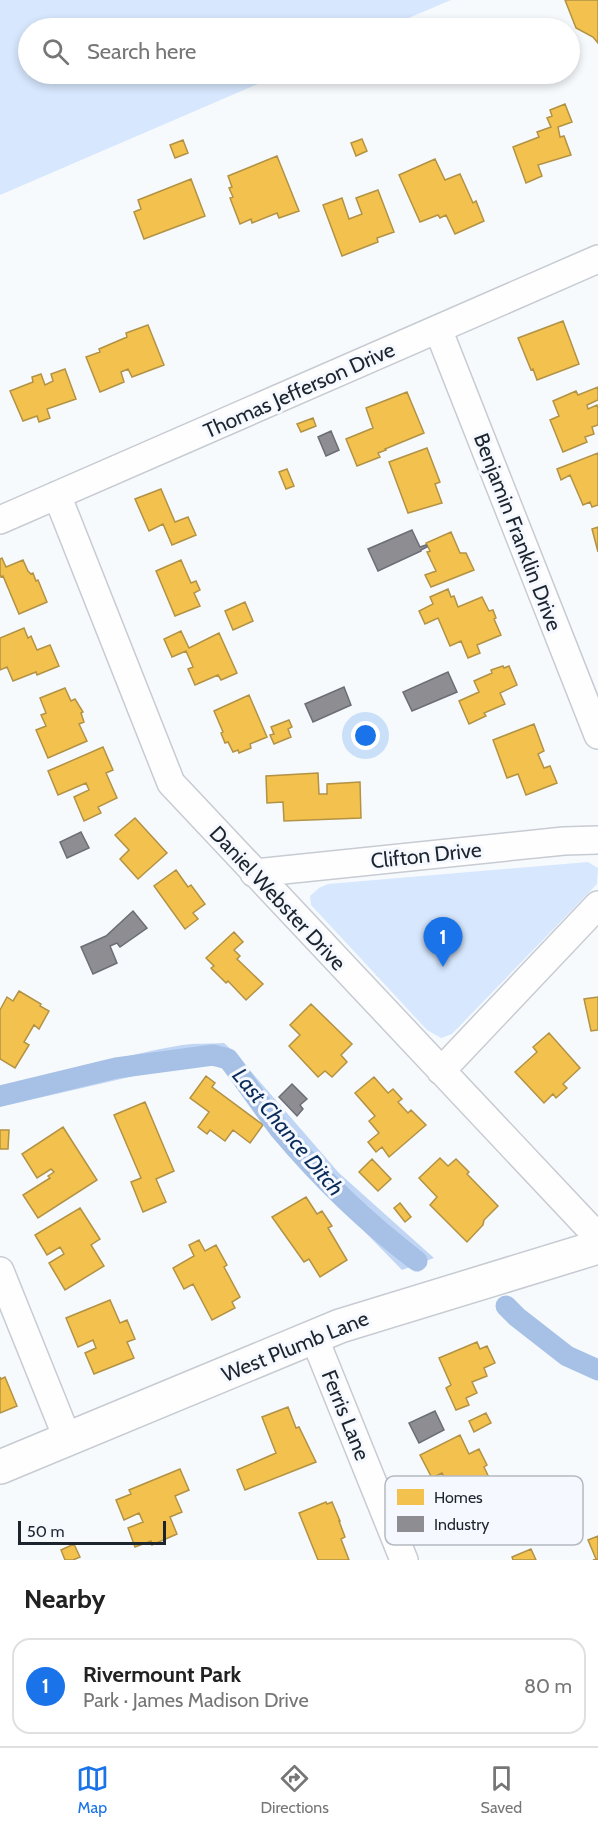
<!DOCTYPE html>
<meta charset="utf-8">
<style>
:root{--surface:#fff;--page:#f6f6f6;--text:#222;--muted:#767676;--line:#e0e0e0;--accent:#1a73e8}
body{margin:0;font-family:Cabin,sans-serif;background:var(--page);color:var(--text)}
.scale{position:absolute;left:18px;bottom:15px;width:148px;box-sizing:border-box;padding-left:6px;border:3px solid #1c242e;border-top:0;font-size:16px;line-height:21px;white-space:nowrap;color:#1c242e;-webkit-text-stroke:4px #f5f9ff;paint-order:stroke}
.you{position:absolute;left:366px;top:736px;width:21px;height:21px;margin:-15px;border:4px solid #fff;border-radius:50%;background:#1a73e8;box-shadow:0 0 0 9px #1a73e833}
.badge{display:grid;place-items:center;width:39px;height:39px;border-radius:50%;background:var(--accent);color:#fff;font-size:20px;font-weight:700}
.pin{position:absolute;translate:-50% -50px;filter:drop-shadow(0 2px 3px #0008)}
.pin::after{content:'';position:absolute;top:32px;width:21px;height:18px;background:inherit;clip-path:polygon(0 0,100% 0,50% 100%)}
.list{margin:0;padding:0;list-style:none}
h2{display:flex;justify-content:space-between;align-items:center;height:78px;margin:0;padding:0 24px;font-size:26px}
h2 small{font-size:20px;font-weight:400;color:var(--muted)}
.list li{display:grid;grid-template-columns:39px 1fr auto;gap:18px;align-items:center;box-sizing:border-box;height:96px;margin:0 12px 12px;padding:0 12px;border:2px solid var(--line);border-radius:18px}
.list b{display:block;font-size:22px;white-space:nowrap}
.list p{margin:0;font-size:20px;white-space:nowrap;color:var(--muted)}
.list em{font-size:20px;font-style:normal;color:var(--muted)}
.icon{flex:none;width:33px;height:33px;fill:none;stroke:currentColor;stroke-width:2;stroke-linecap:round;stroke-linejoin:round}
.map{position:relative;flex:none;width:598px;height:1560px;overflow:hidden}
.search{position:absolute;background:var(--surface);box-shadow:0 3px 9px #0003;left:18px;right:18px;top:18px;height:66px;display:flex;align-items:center;gap:15px;box-sizing:border-box;padding:0 21px;border-radius:33px;color:var(--muted);font-size:22px}
.sheet{height:186px;background:var(--surface)}
nav{display:flex;justify-content:space-around;align-items:center;box-sizing:border-box;height:84px;border-top:2px solid var(--line);background:var(--surface);font-size:16px;color:var(--muted)}
nav a{display:grid;justify-items:center;gap:3px}
nav .on{color:var(--accent)}
.map>svg:first-child{display:block}
.green{fill:#d7e7fd}
.forest{fill:#c1d6f4}
.homes{fill:#f2c14e;stroke:#b29244;stroke-width:1.5}
.industry{fill:#8d8d92;stroke:#6b6e74;stroke-width:1.5}
.lines{fill:none;stroke-linecap:round;stroke-linejoin:round}
.canal{stroke:#a6c1e5;stroke-width:21}
.minor-casing{stroke:#c7cbd2;stroke-width:30}
.major-casing{stroke:#c7cbd2;stroke-width:36}
.minor{stroke:#fefeff;stroke-width:27}
.major{stroke:#fefeff;stroke-width:33}
.labels{text-anchor:middle;dominant-baseline:central;stroke-width:6;stroke-linejoin:round;paint-order:stroke}
.street-label{font-size:21px;fill:#1c242e;stroke:#f5f9ff}
.water-label{font-size:22px;font-style:italic;fill:#092b59;stroke:#f5f9ff}
.key{fill:#f5f9ff;stroke:#b4b9c0;stroke-width:1.5}
.key-label{font-size:16px;fill:#1c242e}
</style>
<div class="map">
<svg width="598" height="1560" viewBox="0 0 598 1560">
<rect width="100%" height="100%" fill="#f7fafd"/>
<path class="green" d="M0,0h451l-66,28h-357v46h253l-281,121z
M588,862l10,6 -1,16 -145,150 -11,4 -14,-8 -116,-125 -1,-9 9,-8 9,-4z"/>
<path class="forest" d="M224,1043l10,9 105,121 95,85 -32,12 -82,-84 -94,-123 -18,-2 -61,12 -147,34v-20c61,-11 120,-32 182,-42 13,-2 28,-1 42,-2z"/>
<path class="homes" d="M565,0h33v43l-5,-6 -17,-9z
M565,104l7,18 -14,5 2,10 4,-1 7,19 -33,10 4,11 -16,7 -13,-36 26,-10 -2,-5 14,-5 -4,-9 5,-2 -2,-6z
M362,139l5,12 -11,5 -5,-13z
M183,140l5,13 -13,5 -5,-13z
M277,156l22,55 -20,7 -2,-5 -25,10 -1,-4 -11,5 -10,-26 3,-1 -4,-9 3,-1 -4,-11z
M435,159l10,21 15,-6 13,29 3,-2 8,20 -29,13 -9,-19 -6,3 -2,-3 -18,7 -21,-47z
M191,179l14,37 -61,23 -10,-27 7,-3 -3,-9z
M378,190l16,42 -17,6 1,4 -36,14 -19,-51 19,-7 7,21 13,-5 -6,-16z
M563,321l16,43 -42,16 -4,-11 -2,1 -13,-32z
M148,325l16,40 -32,12 -4,-8 -7,3 3,10 -24,10 -14,-35 14,-5 -1,-3 28,-12 -1,-4z
M65,369l11,30 -29,10 3,9 -11,4 -2,-6 -14,5 -13,-30 23,-9 -1,-5 9,-3 4,11 8,-4 -2,-7z
M598,387v13l-11,5 1,4 9,-4 1,3v17l-6,2 2,7 -9,3 2,5 -24,10 -13,-32 9,-4 -6,-15 23,-10 2,4z
M407,392l17,41 -39,16 1,1 -8,3 2,4 -23,9 -11,-27 27,-11 -7,-20z
M313,418l3,8 -15,6 -4,-8z
M427,448l13,34 -5,2 7,19 -34,10 -19,-51z
M598,453v52l-6,2 -2,-5 -7,3 -13,-30 -9,5 -4,-11z
M287,469l7,17 -8,3 -7,-17z
M161,489l14,33 13,-5 8,18 -24,10 -9,-21 -14,7 -14,-32z
M598,527v25l-6,-23z
M451,532l9,21h6l8,17 -43,17 -6,-12 11,-4 -9,-19 3,-1 -4,-8z
M2,558l4,9 17,-7 5,11 3,3 2,-1 3,8 2,-1 9,22 -28,12 -16,-38 -2,1 -1,-3v-15z
M181,560l10,23 5,-2 4,9 -6,3 6,13 -25,10 -19,-45z
M448,589l3,8 3,-1 4,11 24,-10 7,14 4,-1 3,8 -2,1 7,16 -24,10 3,8 -12,5 -7,-17 -11,5 -12,-28 -13,6 -6,-13 14,-7 -3,-7z
M245,602l8,19 -20,9 -8,-19z
M24,628l4,10 3,-2 6,14 13,-5 9,21 -22,9 -1,-3 -23,9 -6,-14 -7,3v-32z
M181,631l8,17 30,-15 18,40 -16,7 -3,-5 -23,10 -7,-16 5,-2 -7,-16 -14,6 -8,-18z
M503,666l1,2 5,-2 8,19 -17,8 5,11 -21,9 2,3 -17,8 -10,-23 20,-9 -5,-11 18,-8 -1,-3z
M65,688l6,13 4,-2 8,13 -2,1 3,9 -5,2 8,17 -39,17 -12,-28 10,-4 -5,-11 5,-2 -6,-15z
M249,695l18,42 -17,7 1,4 -12,5 -1,-3 -5,2 -5,-10 -3,1 -4,-10 2,-1 -9,-21z
M289,720l3,7 -4,2 3,8 -17,7 -4,-9 4,-1 -3,-7z
M534,724l10,27 -6,3 6,14 6,-2 7,17 -31,12 -8,-21 -11,4 -14,-38z
M103,747l10,23 -7,3 11,25 -19,9 3,6 -17,8 -10,-24 15,-7 -3,-7 -28,12 -10,-24z
M318,773l1,21h8v-10l33,-2 1,36 -77,3 -1,-19 -16,1 -1,-27z
M135,818l32,35 -29,26 -18,-20 9,-9 -14,-15z
M176,870l12,17 3,-2 14,19 -12,9 5,6 -13,10 -31,-43z
M234,932l9,10 -9,8 6,6 -3,3 26,25 -17,16 -18,-19 -2,2 -15,-15 3,-2 -8,-8z
M19,991l22,13 -1,2 9,5 -10,18 -5,-4 -10,17 5,3 -14,23 -15,-9v-49l7,-13 6,4z
M598,997v33l-7,1 -7,-32z
M311,1004l41,40 -11,11 6,7 -15,15 -7,-6 -7,6 -29,-31 11,-11 -10,-10z
M549,1033l31,35 -17,16 4,4 -11,10 -3,-4 -9,9 -29,-31 22,-20 -4,-5z
M206,1076l9,7 -3,4 51,38 -13,18 -17,-13 -8,11 -15,-11 -3,4 -9,-7 11,-15 -19,-14z
M374,1077l14,16 5,-4 9,10 -4,3 10,11 3,-3 15,15 -37,32 -7,-10 -6,5 -8,-10 11,-9 -10,-12 6,-5 -20,-23z
M145,1102l29,69 -18,8 10,23 -23,10 -12,-30 10,-4 -27,-63z
M63,1127l34,53 -59,38 -15,-23 27,-17 -2,-2 6,-4 -3,-3 -14,9 -15,-24z
M0,1130h9l-1,19h-8z
M440,1158l8,8 8,-7 13,13 -2,2 31,32 -14,14 -1,5 -16,17 -37,-37 7,-8 -18,-19z
M372,1159l19,20 -13,12 -19,-19z
M306,1197l11,17 5,-3 10,15 -4,2 19,32 -27,17 -11,-18 -5,3 -32,-45z
M400,1203l11,14 -6,5 -11,-14z
M80,1208l20,31 -9,6 13,21 -39,24 -16,-27 15,-9 -4,-7 -13,8 -12,-20z
M199,1240l6,11 11,-6 11,20 -3,2 16,30 -8,5 3,6 -23,12 -19,-36 -9,5 -11,-21 21,-12 -5,-11z
M110,1300l10,23 7,-3 8,19 -8,3 7,16 -40,16 -9,-21 11,-5 -3,-8 -15,7 -12,-29z
M477,1342l3,7 7,-3 8,17 -11,5 3,8 -15,6 5,11 -11,5 3,7 -13,5 -10,-22 5,-3 -12,-27z
M0,1377l1,2 4,-2 12,29 -17,7z
M288,1407l8,21 3,-1 17,35 -71,28 -8,-20 39,-17 -14,-36z
M486,1413l5,10 -17,9 -5,-11z
M460,1435l9,19 10,-5 8,16 -3,2 9,19 -6,4 7,16 -34,17 -17,-33 6,-3 -7,-14 -10,5 -12,-23z
M180,1469l9,21 -14,6 7,16 -12,5 7,17 -25,11 -1,-4 -16,6 -7,-19 15,-6 -4,-9 -15,7 -8,-20 15,-6 -2,-4z
M326,1502l1,2 5,-2 8,19h-1l6,16 -4,2 8,21h-31l-19,-47z
M598,1536v24h-5l3,-1 -8,-19z
M74,1544l6,13 -7,3h-8l-4,-10z
M531,1549l5,11h-23l-1,-3z"/>
<path class="industry" d="M331,431l8,19 -13,6 -8,-19z
M412,530l8,17 6,-2 1,2 -6,3v1l-43,20 -10,-22z
M448,672l9,20 -45,19 -9,-19z
M344,687l7,18 -38,17 -8,-18z
M81,832l8,16 -22,10 -7,-16z
M133,911l14,17 -27,19 -3,-4 -7,3 7,17 -24,11 -12,-27 25,-11z
M292,1084l15,15 -7,6 3,4 -6,7 -18,-19z
M435,1411l9,19 -25,13 -10,-20z"/>
<g class="lines">
<path class="canal" d="M0,1096l116,-28 97,-13 15,4c18,23 34,48 52,71 41,49 87,93 137,131
M506,1306l11,11 50,39 31,14"/>
<defs>
<path id="minor" d="M438,329l160,406
M57,495l114,288 427,454
M0,520l598,-261
M254,873l310,-32 34,-1
M441,1071l157,-166
M0,1271l68,169
M314,1337l90,223"/>
<path id="major" d="M0,1467l340,-141 258,-79"/>
</defs>
<use href="#minor" class="minor-casing"/>
<use href="#major" class="major-casing"/>
<use href="#minor" class="minor"/>
<use href="#major" class="major"/>
</g>
<g class="labels">
<g class="street-label">
<text transform="translate(299 390) rotate(-24)">Thomas Jefferson Drive</text>
<text transform="translate(518 532) rotate(69)">Benjamin Franklin Drive</text>
<text transform="translate(426 855) rotate(-6)">Clifton Drive</text>
<text transform="translate(278 898) rotate(47)">Daniel Webster Drive</text>
<text transform="translate(295 1346) rotate(-22)">West Plumb Lane</text>
<text transform="translate(346 1415) rotate(68)">Ferris Lane</text>
</g>
<g class="water-label">
<text transform="translate(288 1132) rotate(50)">Last Chance Ditch</text>
</g>
</g>
<rect x="385" y="1476" width="198" height="69" rx="9" class="key"/>
<rect x="397" y="1489" width="27" height="16" fill="#f2c14e"/>
<rect x="397" y="1516" width="27" height="16" fill="#8d8d92"/>
<g class="key-label">
<text x="434" y="1503">Homes</text>
<text x="434" y="1530">Industry</text>
</g>
</svg>
<div class="scale">50 m</div>
<div class="you"></div>
<div class="pin badge" style="left:443px;top:967px">1</div>
<div class="search"><svg class="icon" aria-label="search" viewBox="0 0 24 24"><circle cx="10" cy="10" r="6"/><path d="M15 15l6 6"/></svg>Search here</div>
</div>
<section class="sheet">
<h2>Nearby<small></small></h2>
<ul class="list">
<li><span class="badge">1</span><div><b>Rivermount Park</b><p>Park · James Madison Drive</p></div><em>80 m</em></li>
</ul>
</section>
<nav>
<a class="on"><svg class="icon" aria-label="map" viewBox="0 0 24 24"><path d="M3 6l6-2 6 2 6-2v14l-6 2-6-2-6 2zM9 4v14M15 6v14"/></svg>Map</a>
<a><svg class="icon" aria-label="directions" viewBox="0 0 24 24"><path d="M12 3l9 9-9 9-9-9zM9 14v-3h6M13 9l2 2-2 2"/></svg>Directions</a>
<a><svg class="icon" aria-label="saved" viewBox="0 0 24 24"><path d="M7 4h10v16l-5-4-5 4z"/></svg>Saved</a>
</nav>
